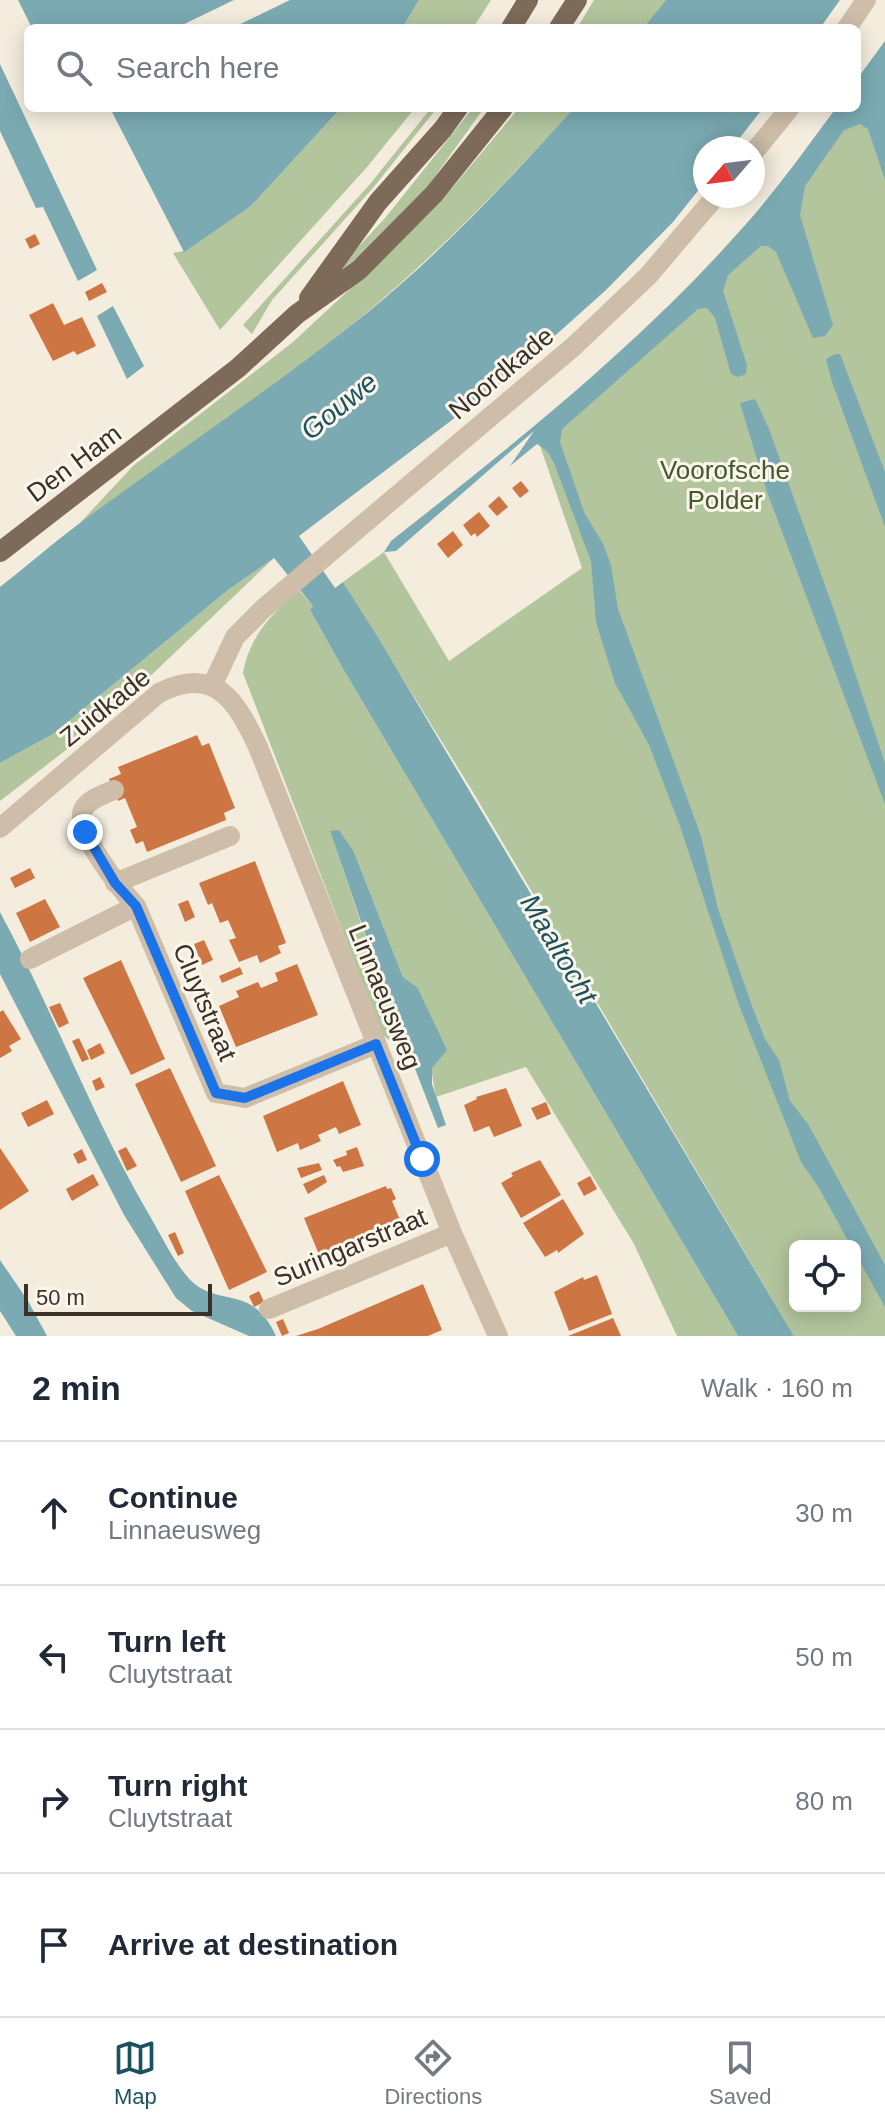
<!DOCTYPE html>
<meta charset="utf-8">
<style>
:root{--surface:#fff;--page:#f2f2f3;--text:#1f2937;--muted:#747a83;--line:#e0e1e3;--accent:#1b525f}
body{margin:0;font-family:Arial,sans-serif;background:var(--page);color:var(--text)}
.controls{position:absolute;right:24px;bottom:24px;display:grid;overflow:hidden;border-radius:12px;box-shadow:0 4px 20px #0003}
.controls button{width:72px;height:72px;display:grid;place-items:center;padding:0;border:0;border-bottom:2px solid var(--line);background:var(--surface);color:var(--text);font:40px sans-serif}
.compass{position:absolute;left:693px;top:136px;width:72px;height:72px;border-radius:50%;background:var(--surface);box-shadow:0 4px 20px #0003;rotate:242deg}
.scale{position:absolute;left:24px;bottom:20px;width:188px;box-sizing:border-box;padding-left:8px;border:4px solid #3a3129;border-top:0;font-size:22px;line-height:28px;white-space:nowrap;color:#3a3129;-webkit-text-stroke:6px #fbf6eb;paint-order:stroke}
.stop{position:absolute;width:24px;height:24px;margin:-18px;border:6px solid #1a73e8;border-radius:50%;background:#fff}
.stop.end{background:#1a73e8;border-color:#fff;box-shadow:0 2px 8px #0008}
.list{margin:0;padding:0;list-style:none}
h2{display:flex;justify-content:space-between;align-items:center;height:104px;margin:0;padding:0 32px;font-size:34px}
h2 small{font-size:26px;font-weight:400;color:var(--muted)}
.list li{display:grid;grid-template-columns:52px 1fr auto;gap:24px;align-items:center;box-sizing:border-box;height:144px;padding:0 32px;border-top:2px solid var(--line)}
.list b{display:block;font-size:30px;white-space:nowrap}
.list p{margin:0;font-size:26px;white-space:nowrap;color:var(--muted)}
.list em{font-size:26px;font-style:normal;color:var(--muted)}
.icon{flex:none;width:44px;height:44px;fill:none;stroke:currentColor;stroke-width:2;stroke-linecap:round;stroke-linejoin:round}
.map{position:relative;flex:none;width:885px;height:1336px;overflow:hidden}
.search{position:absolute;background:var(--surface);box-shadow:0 4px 20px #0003;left:24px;right:24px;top:24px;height:88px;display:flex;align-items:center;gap:20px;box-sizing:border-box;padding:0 28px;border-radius:12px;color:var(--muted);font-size:30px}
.sheet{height:680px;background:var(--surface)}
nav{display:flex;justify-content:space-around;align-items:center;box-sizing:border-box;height:112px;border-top:2px solid var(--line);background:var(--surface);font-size:22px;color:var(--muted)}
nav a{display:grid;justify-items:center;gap:4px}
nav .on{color:var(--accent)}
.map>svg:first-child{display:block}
.green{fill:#b2c59d;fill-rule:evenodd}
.water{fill:#7baab3}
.building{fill:#cd7643}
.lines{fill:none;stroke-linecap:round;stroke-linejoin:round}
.minor{stroke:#cebea9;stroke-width:20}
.major{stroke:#7d6a59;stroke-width:20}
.route{stroke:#1a73e8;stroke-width:10}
.labels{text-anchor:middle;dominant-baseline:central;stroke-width:6;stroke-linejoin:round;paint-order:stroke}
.street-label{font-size:26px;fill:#3a3129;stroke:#fbf6eb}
.park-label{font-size:26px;fill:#435a2b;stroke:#fbf6eb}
.water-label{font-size:28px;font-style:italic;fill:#1b525f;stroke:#fbf6eb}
</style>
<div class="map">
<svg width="885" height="1336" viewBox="0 0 885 1336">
<rect width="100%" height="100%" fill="#f4edde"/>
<path class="green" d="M419,0h72l-18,28h-71z
M594,0h72l-23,28h-66z
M885,62v1274h-91l-321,-544 -130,-210 41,-30 65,109 133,-93 -48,-140 109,-83 214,-237zM795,1246h60v60h-60z
M341,108h74l-48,59 -147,163 -47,-77 11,-2 67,-45z
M431,108h6l-64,80 -101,112 -20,34 -9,-9 127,-141z
M473,108h11l-63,88 -90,90 -5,-4 60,-65z
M519,108h55c-64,71 -129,138 -202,200 -92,79 -194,146 -293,216l54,-58 160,-124 87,-81 73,-74z
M274,558l-173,165 -101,78v-38l53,-29 175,-144z
M299,590l14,16 -3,4 32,57 396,669h-61l-43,-92 -108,-177 -90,30 -19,-110 -14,-10 -49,-125 -24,-21 53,158 29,71 -30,-26 -139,-361c6,-36 29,-60 56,-83z"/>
<path class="water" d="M18,0h216l-58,28h-144z
M290,0h129l-17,28h-170z
M666,0h174l-20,28h-177z
M885,41v139l-17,-51 -8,-5 -16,6 -39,56 -5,29 33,110 -8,11 -12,2 -37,-86 -8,-6h-7l-33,29 -5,16 24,74 -1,9 -8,3 -7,-3 -16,-56 -8,-10 -9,1 -136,120 -2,13 24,70 19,32 8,21 7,44 83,227 17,73 34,97 13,33 14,21 11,41 18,23 77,141v42l-30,-54v-7h-4l-32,-58 -18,-26 -62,-157 -59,-179 -31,-81 -34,-62 -19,-61 -5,-61 -37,-98 -7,-12 -10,-7 -27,22 24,-35 -138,120 -12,1 7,-11c124,-98 250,-197 355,-317 32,-36 61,-77 90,-116h21v-29z
M0,64l97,206 -19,11 -35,-74 -7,1 -36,-77z
M110,108h231l-90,98 -67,46z
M574,108h189l-31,40h-27v34l-32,40 -67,68 -96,86 -211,160 36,52 8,-6 36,57 415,697h-56l-396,-669 -32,-57 3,-4 -39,-48 -46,32 -175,144 -53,29v-176c27,-21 53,-44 80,-64 96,-71 195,-136 288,-211 75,-61 141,-132 206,-204z
M113,306l31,60 -17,13 -30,-63z
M835,354h5l45,118v55l-53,-145 -6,-23z
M755,399l14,30 67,187 49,147v41l-118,-312 -27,-89z
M339,830l15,22 49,125 14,10 30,63 -15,18v16l14,41 -8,3 -54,-139 -54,-158z
M0,912c54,100 93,208 151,306 11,19 21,40 35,57 28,36 65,5 90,61h-27l-57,-25 -16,-13 -52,-83 -124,-241z
M0,1260l28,41 19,35h-31l-16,-25z"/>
<path class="building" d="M35,234l5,10 -10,5 -5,-10z
M102,283l5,9 -18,9 -4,-9z
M53,303l11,22 18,-8 14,29 -19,9 -3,-4 -21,10 -24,-46z
M521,481l8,10 -9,7 -8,-10z
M499,496l9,11 -11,9 -9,-10z
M479,512l11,14 -13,11 -2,-4 -4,3 -8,-11z
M453,531l10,14 -15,13 -11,-14z
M197,735l5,11 7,-3 26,65 -11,5 2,7 -79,32 -4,-11 -7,3 -6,-14 7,-3 -12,-29 -7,3 -9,-22 12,-5 -3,-7z
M255,861l31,82 -8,3 3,7 -21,10 -3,-8 -18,7 -10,-22 7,-2 -8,-18 -8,3 -8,-20 -4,2 -9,-22z
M30,868l5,10 -20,10 -5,-10z
M45,899l15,28 -30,15 -14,-29z
M188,900l7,17 -10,5 -7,-18z
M204,940l9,20 -11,5 -8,-21z
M121,960l44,99 -34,16 -48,-97z
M297,964l21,51 -82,32 -17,-41 20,-9 -3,-6 22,-9 3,6 17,-7 -3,-8z
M240,967l3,7 -21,9 -3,-7z
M60,1003l9,20 -10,5 -10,-21z
M3,1010l18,29 -12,7 3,5 -12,7v-46z
M79,1038l10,21 -7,3 -10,-21z
M100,1043l5,10 -14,7 -4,-10z
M170,1068l46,98 -35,16 -46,-98z
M100,1077l5,10 -9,4 -4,-10z
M343,1081l18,44 -22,9 -3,-7 -18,8 3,6 -21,9 -2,-7 -21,9 -14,-36z
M506,1088l16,38 -28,11 -5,-11 -15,6 -10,-27 13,-6 -1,-2z
M47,1100l7,14 -26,13 -7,-14z
M546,1102l5,12 -14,6 -6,-12z
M126,1147l11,19 -10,5 -9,-20z
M357,1147l7,19 -21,6 -3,-6 -3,1 -4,-7 14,-5 -1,-4z
M0,1148l29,43 -29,19z
M82,1149l5,11 -9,4 -5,-10z
M540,1160l21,35 -40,23 -20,-35 12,-7 -2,-3z
M319,1163l3,7 -21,8 -4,-10z
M93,1174l6,11 -27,16 -6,-12z
M219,1175l48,97 -38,18 -44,-99z
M324,1175l3,7 -19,12 -5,-10z
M590,1176l7,13 -13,7 -7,-13z
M386,1186l1,3 4,-1 5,11 -4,2 9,21 -81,35 -16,-39z
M563,1199l21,35 -26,19 -1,-3 -12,7 -22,-34z
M175,1232l9,21 -6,3 -10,-21z
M597,1275l15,39 -43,17 -15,-39 29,-15 1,3z
M423,1284l19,46 -14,6h-132l22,-7z
M259,1291l5,11 -10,5 -5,-11z
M613,1318l8,18h-53z
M283,1319l6,14 -7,3 -6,-14z"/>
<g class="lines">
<path class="minor" d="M847,28l19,-28
M753,153l37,-45
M212,686l23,-49 29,-29 309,-261 75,-71 68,-80
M114,790c-11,5 -26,9 -31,20 -10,20 39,81 53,96l80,187 29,5 131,-54
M0,828l159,-135c56,-28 77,7 99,54l194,486 46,103
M115,883l115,-47
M30,959l106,-53
M269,1309l183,-76"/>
<path class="major" d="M511,28l17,-28
M559,28l18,-28
M309,298l69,-96 65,-73 15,-21
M0,552l238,-184 59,-54 62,-44 75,-76 69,-86"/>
</g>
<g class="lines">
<path class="route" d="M85,832l30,51 21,23 80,187 29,5 131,-54 46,115"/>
</g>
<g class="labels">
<g class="street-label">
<text transform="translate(501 373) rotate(-40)">Noordkade</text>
<text transform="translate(74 463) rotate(-37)">Den Ham</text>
<text transform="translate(105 707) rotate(-39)">Zuidkade</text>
<text transform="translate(385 997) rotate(68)">Linnaeusweg</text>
<text transform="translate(205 1002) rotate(67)">Cluytstraat</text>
<text transform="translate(350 1247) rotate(-23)">Suringarstraat</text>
</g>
<g class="park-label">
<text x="725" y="470">Voorofsche<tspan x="725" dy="30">Polder</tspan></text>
</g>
<g class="water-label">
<text transform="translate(339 406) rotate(-39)">Gouwe</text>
<text transform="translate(559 949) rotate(59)">Maaltocht</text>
</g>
</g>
</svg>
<div class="controls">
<button><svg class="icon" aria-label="locate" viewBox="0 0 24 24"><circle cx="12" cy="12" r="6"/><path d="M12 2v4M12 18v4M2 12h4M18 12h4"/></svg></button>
</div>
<svg class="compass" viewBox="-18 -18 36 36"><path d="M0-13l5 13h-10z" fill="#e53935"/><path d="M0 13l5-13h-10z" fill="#747a83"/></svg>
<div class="scale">50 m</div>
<div class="stop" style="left:422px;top:1159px"></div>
<div class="stop end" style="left:85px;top:832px"></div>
<div class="search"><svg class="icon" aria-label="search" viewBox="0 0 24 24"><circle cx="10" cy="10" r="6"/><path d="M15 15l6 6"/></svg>Search here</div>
</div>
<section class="sheet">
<h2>2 min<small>Walk · 160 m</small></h2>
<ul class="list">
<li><svg class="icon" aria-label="ahead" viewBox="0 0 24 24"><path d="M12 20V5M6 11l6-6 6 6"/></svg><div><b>Continue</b><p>Linnaeusweg</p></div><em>30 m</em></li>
<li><svg class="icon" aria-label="left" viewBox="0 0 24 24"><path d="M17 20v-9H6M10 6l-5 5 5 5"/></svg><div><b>Turn left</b><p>Cluytstraat</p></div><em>50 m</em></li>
<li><svg class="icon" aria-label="right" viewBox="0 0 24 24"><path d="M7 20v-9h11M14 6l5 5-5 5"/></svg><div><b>Turn right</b><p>Cluytstraat</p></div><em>80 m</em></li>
<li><svg class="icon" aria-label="arrive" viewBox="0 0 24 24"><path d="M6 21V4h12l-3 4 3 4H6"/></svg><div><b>Arrive at destination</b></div></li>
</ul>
</section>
<nav>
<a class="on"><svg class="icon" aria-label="map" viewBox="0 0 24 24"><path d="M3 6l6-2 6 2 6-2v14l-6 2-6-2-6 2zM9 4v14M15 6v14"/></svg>Map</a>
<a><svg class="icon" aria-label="directions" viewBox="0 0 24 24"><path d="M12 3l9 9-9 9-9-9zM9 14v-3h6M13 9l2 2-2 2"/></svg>Directions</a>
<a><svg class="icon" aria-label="saved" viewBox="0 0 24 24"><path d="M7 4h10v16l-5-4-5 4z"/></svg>Saved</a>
</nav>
